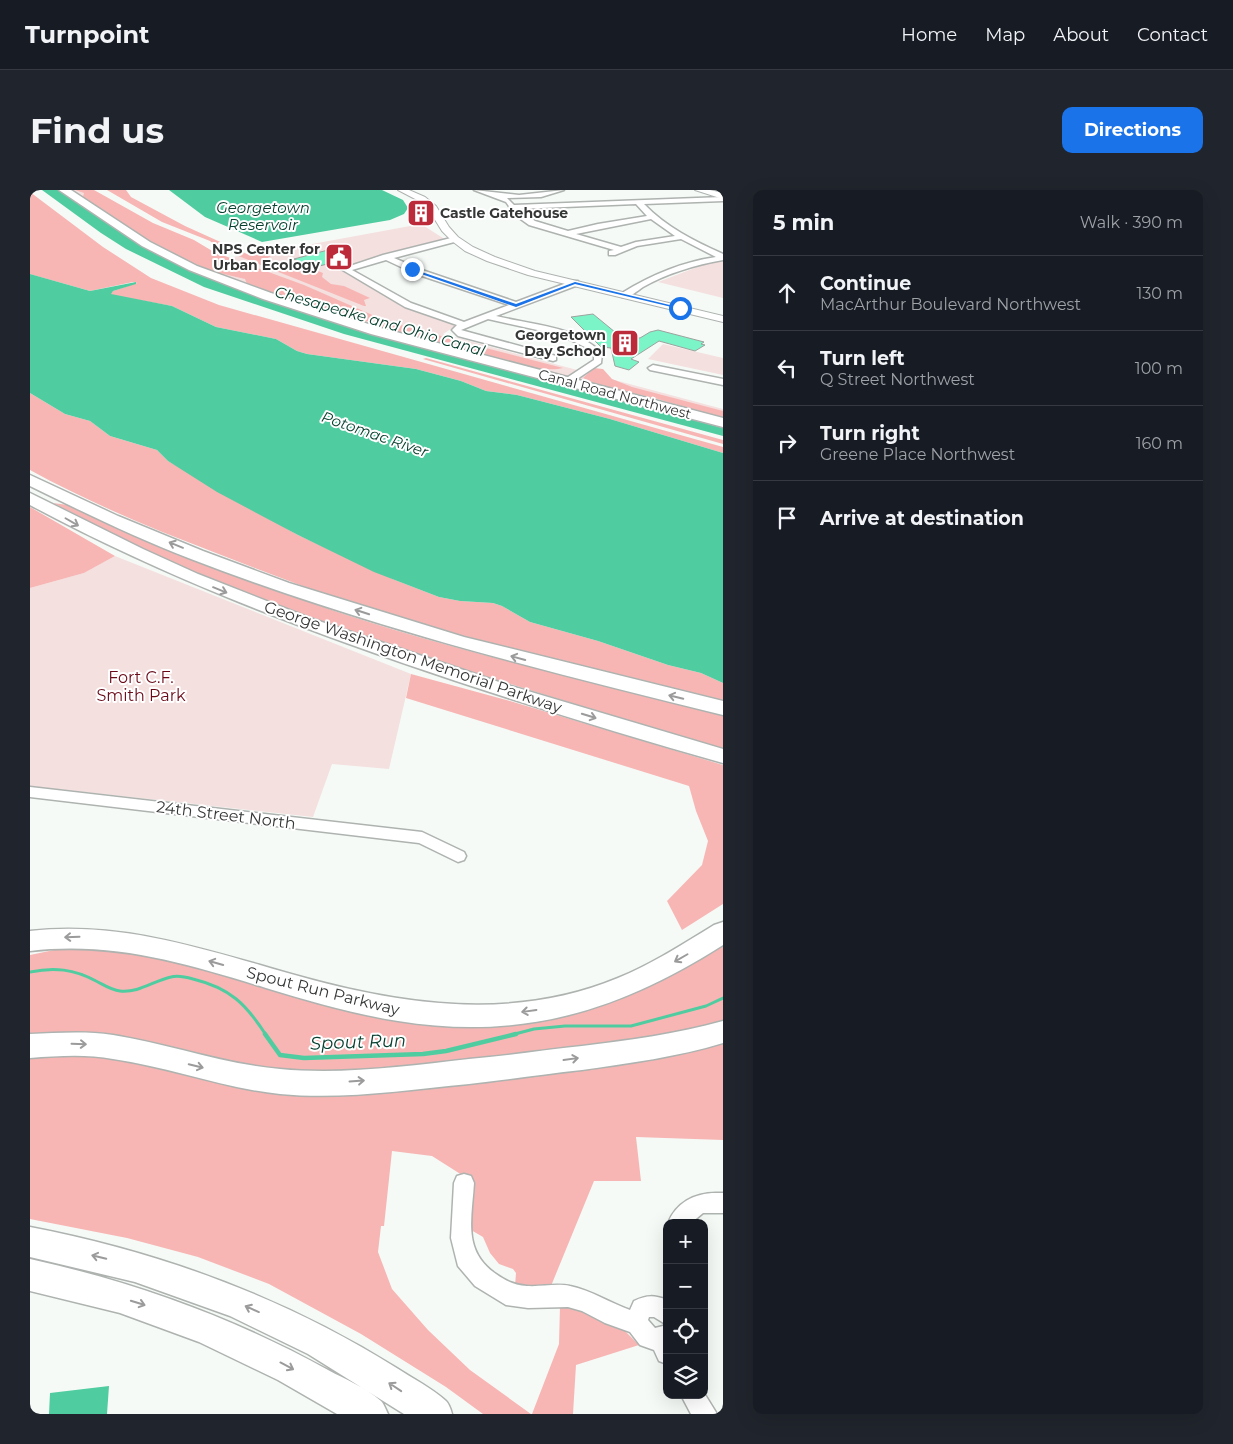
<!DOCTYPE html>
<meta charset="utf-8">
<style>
:root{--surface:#171b24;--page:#20242c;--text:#f1f3f6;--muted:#9ea1a6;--line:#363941;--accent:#1a73e8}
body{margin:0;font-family:Montserrat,sans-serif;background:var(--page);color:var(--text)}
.controls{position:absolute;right:15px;bottom:15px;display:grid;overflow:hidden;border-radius:10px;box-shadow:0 5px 20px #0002}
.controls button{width:45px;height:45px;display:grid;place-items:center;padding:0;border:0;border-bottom:1px solid var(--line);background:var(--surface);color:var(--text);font:25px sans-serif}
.stop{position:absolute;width:15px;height:15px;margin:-11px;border:4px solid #1a73e8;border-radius:50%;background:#fff}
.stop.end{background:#1a73e8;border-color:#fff;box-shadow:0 1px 5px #0008}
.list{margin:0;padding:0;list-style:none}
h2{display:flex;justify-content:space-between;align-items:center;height:65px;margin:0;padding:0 20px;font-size:21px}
h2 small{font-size:16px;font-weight:400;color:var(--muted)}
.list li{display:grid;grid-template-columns:32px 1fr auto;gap:15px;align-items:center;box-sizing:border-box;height:75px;padding:0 20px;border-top:1px solid var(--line)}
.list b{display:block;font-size:19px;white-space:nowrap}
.list p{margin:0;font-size:16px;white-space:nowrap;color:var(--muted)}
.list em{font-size:16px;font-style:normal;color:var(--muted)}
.icon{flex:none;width:28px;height:28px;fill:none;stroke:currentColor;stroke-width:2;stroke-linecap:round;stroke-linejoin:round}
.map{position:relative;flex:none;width:693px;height:1224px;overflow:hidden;border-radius:10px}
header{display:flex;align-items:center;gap:30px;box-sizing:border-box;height:70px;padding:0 25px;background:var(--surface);border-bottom:1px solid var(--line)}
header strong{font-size:24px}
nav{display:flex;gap:28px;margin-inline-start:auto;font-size:18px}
.intro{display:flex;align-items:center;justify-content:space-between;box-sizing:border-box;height:120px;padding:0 30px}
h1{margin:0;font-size:35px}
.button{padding:12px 22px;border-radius:10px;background:var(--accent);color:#fff;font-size:18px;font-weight:700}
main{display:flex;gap:30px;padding:0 30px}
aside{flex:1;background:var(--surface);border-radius:10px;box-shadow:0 5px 20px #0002}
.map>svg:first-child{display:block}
.green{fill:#f4e0df}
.forest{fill:#f7b6b4}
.water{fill:#50cca1}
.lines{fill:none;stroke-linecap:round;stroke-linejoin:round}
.stream-far1{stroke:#50cca1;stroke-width:3}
.stream{stroke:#50cca1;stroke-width:4.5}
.building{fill:#7bf4c7;stroke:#9da29f}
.minor-casing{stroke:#aeb3b0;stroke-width:3}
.major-casing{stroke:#aeb3b0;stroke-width:2}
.highway-casing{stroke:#aeb3b0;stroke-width:3}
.minor{fill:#fff;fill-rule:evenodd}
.major{fill:#fff;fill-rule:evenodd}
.highway{fill:#fff;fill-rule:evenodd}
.oneway{stroke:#9a9b9a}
.route{fill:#1a73e8}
.labels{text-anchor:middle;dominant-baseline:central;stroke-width:4;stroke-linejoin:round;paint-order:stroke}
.far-poi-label{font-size:14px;font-weight:bold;fill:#353736;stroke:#fff;text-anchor:end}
.far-street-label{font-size:14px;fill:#353736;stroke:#fff}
.far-water-label{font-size:15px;font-style:italic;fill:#08402f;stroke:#fff}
.street-label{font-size:16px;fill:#353736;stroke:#fff}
.park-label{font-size:16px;fill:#690917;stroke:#fff}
.water-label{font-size:18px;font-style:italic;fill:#08402f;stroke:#fff}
</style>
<header>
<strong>Turnpoint</strong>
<nav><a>Home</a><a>Map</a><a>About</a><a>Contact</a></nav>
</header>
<div class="intro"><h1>Find us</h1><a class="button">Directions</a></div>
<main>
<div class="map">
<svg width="693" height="1224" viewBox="0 0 693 1224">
<rect width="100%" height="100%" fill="#f5faf7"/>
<path class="green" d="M38,0h15l136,69 55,-8 147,-27 25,16 -106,28 68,40 49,17 -14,9 280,75v12l-351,-93 -170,-59 -50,-23z
M693,71v37l-65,-16 50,-19z
M633,154l60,14v17l-75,-16z
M85,366l296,118 -22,95 -57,-5 -19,53 -283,-31v-198l54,-15z"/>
<path class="forest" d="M45,0h19l59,33 41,17 20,12 90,33 82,36 77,21 -3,2 -13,-2 -12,1 1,-4c-20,1 -41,-6 -59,-13l9,-2 -5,-1 -3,-4h-5l-8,3 -24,-8 17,-1 -1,-2 -28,1 -82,-28 -2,-5 -30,-7 -39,-16 -47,-26 -44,-31 -2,-2 1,-4z
M77,0h19l5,7 54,29 62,28 17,-1 1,3h6l-8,5c12,0 21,-1 30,7l3,-1 -1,-3 3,-1 25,10 -1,4 9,7 13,2 26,12 -6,2 2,6h-2l-128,-51 -19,-8 -7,-6 -48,-19z
M0,2l73,55 48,31 68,27 504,142v6l-113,-34 -93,-24 -31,-4 -25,-10 -45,-12 -109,-15 -10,-3 -21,-12 -60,-12 -44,-21 -61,-11 -1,-2 3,-2 24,-8 -4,-1 -43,9 -57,-16 -3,-1z
M444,155l89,23c-22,6 -66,-10 -90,-15l-3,-3z
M396,168l297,82v4l-300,-85z
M564,178l9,1 9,10 20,8 91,24v8l-65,-20 -57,-13 -18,-8z
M0,203l35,21 25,7 20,15 47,14 11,11 130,74 97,45 44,17 21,4 33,2 9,3 28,16 68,19 70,24 33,8 22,10v18c-92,-21 -184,-42 -275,-68 -79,-22 -156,-50 -232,-80 -63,-24 -126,-50 -186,-83z
M23,313l15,2c70,29 139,60 210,86 145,54 296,86 445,122v36c-181,-55 -363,-108 -538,-180 -45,-19 -88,-44 -132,-66z
M0,317l85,49 -31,17 -54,15z
M381,484l99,27 213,64v139l-41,26 -15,-29 35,-36 6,-24 -12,-30 -7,-25 -283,-88z
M693,752v81l-118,23 -266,28 -34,-1 -275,-37v-81l24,-5 33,-2 74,7 192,55 192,7z
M693,854v96l-87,-3 5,44h-47l-43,105h-36l1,-13 -3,-4 -14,-5 -9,-11 -7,-16 -12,-7 2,-48 -41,-26 -40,-5 -8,75h-3l-3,26 14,37 36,41 42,40 61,44h-48l-37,-27 -85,-53 -92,-50 -71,-27 -71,-19 -97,-19v-166l58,-1 146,31 344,-15 61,-6z
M530,1116l19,3 44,20 16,16 -63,20 -3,49h-41l27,-70z"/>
<path class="water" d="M12,0h16l72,49 62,32 89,34 75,24 367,99v8l-379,-102 -140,-47 -78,-38 -25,-16z
M139,0h213l21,10 5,8 -4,6 -14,6 -128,22 -57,-25z
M0,84l60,17 46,-9v2l-23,7 -2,3 61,12 44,21 60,12 21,12 10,3 109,15 45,12 25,10 31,4 93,24 113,34v230l-22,-10 -33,-8 -70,-24 -68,-19 -28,-16 -9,-3 -33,-2 -21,-4 -65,-25 -76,-37 -81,-43 -49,-31 -11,-11 -47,-14 -20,-15 -25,-7 -35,-21z
M79,1196l-2,28h-58l1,-21z"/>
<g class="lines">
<path class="stream-far1" d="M0,782c24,-5 44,-3 66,9 8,4 15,9 24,10 19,2 33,-10 51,-14 7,-2 15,0 22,2 37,9 53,25 73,56
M481,845l23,-6 31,-3h66l75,-20 17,-8"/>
<path class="stream" d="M235,844l15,21 24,3 119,-4 23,-3 70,-17"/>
</g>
<path class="building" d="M298,60l18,9 -34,9 -18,-9z
M563,124l28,23 19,1 10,-6 8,-2 46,12 -3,2 4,1 -10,6 -36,-10 -28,18 8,3 -10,8 -14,-4 -4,-18 -10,-1 -30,-30z"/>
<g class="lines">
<defs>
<path id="minor" d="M444,0l45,5 45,-5 -23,7 -34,1 7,7 209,-8v4l-79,3c22,23 50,37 79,50v6c-28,5 -55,13 -80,27 -6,4 -13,11 -21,10v-4c29,-18 60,-31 94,-36l-35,-18 -44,7 -22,9h-6v-4l5,-1 -85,-25 -14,-10 -9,-13zM606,14l11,12 -49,8 -30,7 -33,-10 -18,-12zM621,29l24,17 -39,6 -15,5 -45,-13z
M425,47l4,2 -1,2 -64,17 28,12 94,32 56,-21h6v4l-82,31c36,9 78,9 106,37l-1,10 -30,20h-6v-4l29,-19v-5l-7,-7 -27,-13 -72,-16 -27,11 95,26v4l-3,1 -95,-25 -6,-6 5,-5 -52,-18 -64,-38 42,-14zM356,70l30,14 93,31 -45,17 -53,-19 -59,-33z
M623,175l70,14v6l-73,-15 -2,-2z
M0,597l392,45 42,20 2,4 -2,4 -6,2 -39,-19 -389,-46z
M434,984l7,2 3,7c-2,35 -12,68 22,91 10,7 18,11 31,12 14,1 29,-3 43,0 21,4 40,17 60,24l4,-9c13,-6 20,-6 33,-1v25l-13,-8h-5l-1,3 7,8 12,-3v39l-8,-3 -5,-11 -14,-5 -10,-13 -25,-9 -23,-12 -14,-4 -40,1 -22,-3 -31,-19 -17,-20 -7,-28 3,-55 3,-7z
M686,1003h7v20h-20l-12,10h-23c8,-20 26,-30 48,-30z
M674,1203l13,21h-26l-10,-19h23z"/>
<path id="major" d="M368,0h11l16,7 11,9 13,21 9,10 15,10 22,10 40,14 188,45v6l-195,-47 -41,-14 -22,-10 -13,-10 -10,-10 -13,-21 -10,-9z
M665,0h15l13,3v6z"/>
<path id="highway" d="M29,0h12l79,52 47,24 74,27 110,35 342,90v9l-352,-93 -108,-35 -74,-29 -47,-24z
M0,285l88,41 85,35 86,32 175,54 259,64v14c-179,-44 -359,-89 -532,-156 -55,-21 -108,-47 -161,-73z
M0,303l113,56 55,25 112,44 201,68 212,63v14c-90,-25 -179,-53 -267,-82 -147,-49 -290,-103 -426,-176z
M693,732v23c-103,66 -202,96 -325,76 -45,-7 -89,-20 -132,-33 -79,-24 -152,-47 -236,-37v-20c81,-9 153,12 230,34 117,35 240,62 358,13 34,-14 65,-34 96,-53z
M693,831v22c-46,14 -93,20 -141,27 -38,4 -75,10 -113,14 -62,6 -127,16 -189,10 -57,-6 -111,-27 -167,-35 -27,-5 -55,-3 -83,-1v-24c28,-1 56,-3 83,1 56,9 110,29 167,34 62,6 127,-3 189,-10 37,-3 75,-9 113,-13 47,-6 95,-12 141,-25z
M0,1037c130,25 253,70 365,140 17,11 37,21 51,34 3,3 5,9 6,13h-48l-96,-60 -78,-38 -95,-34 -105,-25z
M0,1069c105,23 204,59 298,111 17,9 38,18 53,31 3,3 5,9 7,13h-51l-59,-34 -79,-38 -79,-29 -90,-22z"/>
</defs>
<use href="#minor" class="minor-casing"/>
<use href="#major" class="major-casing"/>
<use href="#highway" class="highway-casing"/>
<use href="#minor" class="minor"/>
<use href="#major" class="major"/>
<use href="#highway" class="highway"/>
</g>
<defs><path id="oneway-shaft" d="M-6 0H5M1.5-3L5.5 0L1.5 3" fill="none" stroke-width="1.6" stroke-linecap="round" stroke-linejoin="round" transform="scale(1.25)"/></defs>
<g class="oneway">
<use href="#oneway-shaft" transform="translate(42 332) rotate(30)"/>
<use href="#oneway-shaft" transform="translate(146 355) rotate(-158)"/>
<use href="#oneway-shaft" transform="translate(190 400) rotate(22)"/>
<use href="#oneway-shaft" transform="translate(332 422) rotate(-162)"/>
<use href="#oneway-shaft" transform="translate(488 468) rotate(-165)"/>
<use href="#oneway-shaft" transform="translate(646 507) rotate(-166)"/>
<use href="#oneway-shaft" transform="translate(559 526) rotate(17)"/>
<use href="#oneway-shaft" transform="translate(42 747) rotate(178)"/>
<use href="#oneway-shaft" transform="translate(651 768) rotate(150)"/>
<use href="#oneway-shaft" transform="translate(186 773) rotate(-164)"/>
<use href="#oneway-shaft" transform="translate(499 821) rotate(172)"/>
<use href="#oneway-shaft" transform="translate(49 854) rotate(2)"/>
<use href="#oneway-shaft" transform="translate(541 869) rotate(-8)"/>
<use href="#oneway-shaft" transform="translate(166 876) rotate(14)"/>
<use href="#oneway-shaft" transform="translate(327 891) rotate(-4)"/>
<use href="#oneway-shaft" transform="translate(69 1067) rotate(-166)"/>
<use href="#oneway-shaft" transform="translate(108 1113) rotate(17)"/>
<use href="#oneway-shaft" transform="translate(222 1119) rotate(-156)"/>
<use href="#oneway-shaft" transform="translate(257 1176) rotate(28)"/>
<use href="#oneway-shaft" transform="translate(365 1197) rotate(-146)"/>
</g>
<path class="route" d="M380,78l106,36 59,-22 107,26 -2,1 -105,-25 -59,23 -106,-37z"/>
<defs>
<symbol id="building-square" viewBox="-11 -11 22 22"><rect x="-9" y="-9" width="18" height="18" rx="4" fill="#bc2b3a" stroke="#fff"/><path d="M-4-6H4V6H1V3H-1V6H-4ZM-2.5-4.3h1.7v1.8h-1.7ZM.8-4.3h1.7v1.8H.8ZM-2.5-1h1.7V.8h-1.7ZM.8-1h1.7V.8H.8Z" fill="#fff"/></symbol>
<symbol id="civic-square" viewBox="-11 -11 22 22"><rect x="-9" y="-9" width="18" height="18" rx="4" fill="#bc2b3a" stroke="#fff"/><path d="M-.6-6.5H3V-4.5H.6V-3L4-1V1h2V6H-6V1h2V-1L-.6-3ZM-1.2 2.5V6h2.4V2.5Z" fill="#fff"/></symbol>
</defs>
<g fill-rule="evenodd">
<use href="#building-square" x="375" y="7" width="32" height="32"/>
<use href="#civic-square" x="293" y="51" width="32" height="32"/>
<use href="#building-square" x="579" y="137" width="32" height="32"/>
</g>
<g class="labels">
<g class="far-poi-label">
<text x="410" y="23" text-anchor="start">Castle Gatehouse</text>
<text x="290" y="59">NPS Center for<tspan x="290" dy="16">Urban Ecology</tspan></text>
<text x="576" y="145">Georgetown<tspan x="576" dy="16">Day School</tspan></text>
</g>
<g class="far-street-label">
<text transform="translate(585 204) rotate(15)">Canal Road Northwest</text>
</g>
<g class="far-water-label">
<text x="233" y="17">Georgetown<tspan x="233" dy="17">Reservoir</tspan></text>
<text transform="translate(350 131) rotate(16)">Chesapeake and Ohio Canal</text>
<text transform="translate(345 244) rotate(19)">Potomac River</text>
</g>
<g class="street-label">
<text transform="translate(383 467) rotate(19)">George Washington Memorial Parkway</text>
<text transform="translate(196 625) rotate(7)">24th Street North</text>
<text transform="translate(293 801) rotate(14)">Spout Run Parkway</text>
</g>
<g class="park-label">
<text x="111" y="487">Fort C.F.<tspan x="111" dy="18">Smith Park</tspan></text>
</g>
<g class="water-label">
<text transform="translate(328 852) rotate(-2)">Spout Run</text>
</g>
</g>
</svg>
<div class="controls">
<button>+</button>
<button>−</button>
<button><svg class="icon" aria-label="locate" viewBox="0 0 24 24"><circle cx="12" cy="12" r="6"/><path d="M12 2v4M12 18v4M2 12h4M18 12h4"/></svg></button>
<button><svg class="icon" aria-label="layers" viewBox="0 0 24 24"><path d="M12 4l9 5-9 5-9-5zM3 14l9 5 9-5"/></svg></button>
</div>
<div class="stop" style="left:650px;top:118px"></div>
<div class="stop end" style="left:382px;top:79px"></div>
</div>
<aside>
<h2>5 min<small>Walk · 390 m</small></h2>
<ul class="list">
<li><svg class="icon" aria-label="ahead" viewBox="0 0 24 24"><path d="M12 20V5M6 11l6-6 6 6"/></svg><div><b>Continue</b><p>MacArthur Boulevard Northwest</p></div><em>130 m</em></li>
<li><svg class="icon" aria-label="left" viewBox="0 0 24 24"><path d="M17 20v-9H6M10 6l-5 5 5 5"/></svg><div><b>Turn left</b><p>Q Street Northwest</p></div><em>100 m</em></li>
<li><svg class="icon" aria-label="right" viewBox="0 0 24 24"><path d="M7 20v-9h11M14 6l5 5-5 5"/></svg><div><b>Turn right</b><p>Greene Place Northwest</p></div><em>160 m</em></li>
<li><svg class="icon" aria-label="arrive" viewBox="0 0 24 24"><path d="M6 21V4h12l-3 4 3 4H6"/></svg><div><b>Arrive at destination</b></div></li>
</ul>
</aside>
</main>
